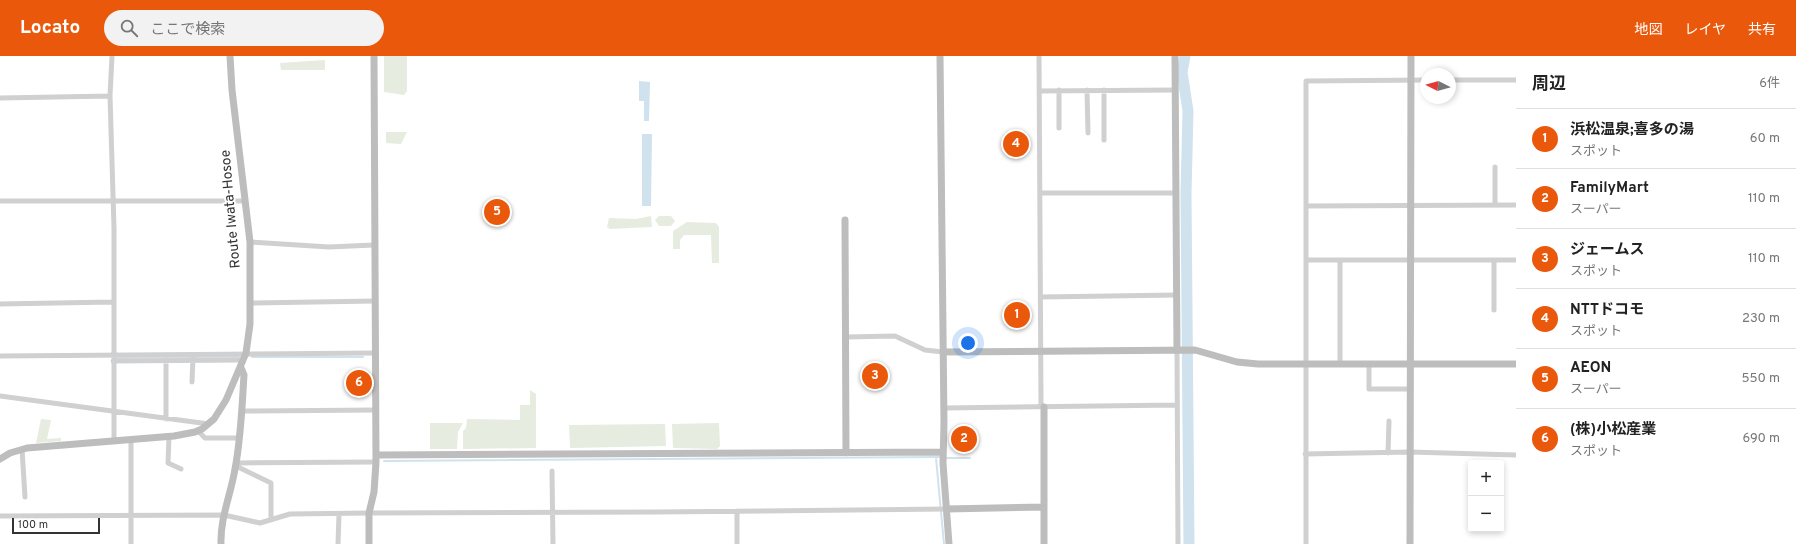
<!DOCTYPE html>
<html lang="ja">
<meta charset="utf-8">
<style>
:root{--surface:#fff;--page:#f2f2f2;--text:#222;--muted:#767676;--line:#e0e0e0;--accent:#ea580c}
body{margin:0;font-family:Overpass,"Noto Sans JP",sans-serif;background:var(--page);color:var(--text)}
.controls{position:absolute;right:12px;bottom:12px;display:grid;overflow:hidden;border-radius:4px;box-shadow:0 2px 6px #0003}
.controls button{width:36px;height:36px;display:grid;place-items:center;padding:0;border:0;border-bottom:1px solid var(--line);background:var(--surface);color:var(--text);font:20px sans-serif}
.compass{position:absolute;left:1420px;top:12px;width:36px;height:36px;border-radius:50%;background:var(--surface);box-shadow:0 2px 6px #0003;rotate:276deg}
.scale{position:absolute;left:12px;bottom:10px;width:88px;box-sizing:border-box;padding-left:4px;border:2px solid #333;border-top:0;font-size:11px;line-height:14px;white-space:nowrap;color:#333;-webkit-text-stroke:3px #fff;paint-order:stroke}
.you{position:absolute;left:968px;top:287px;width:14px;height:14px;margin:-10px;border:3px solid #fff;border-radius:50%;background:#1a73e8;box-shadow:0 0 0 6px #1a73e833}
.badge{display:grid;place-items:center;width:26px;height:26px;border-radius:50%;background:var(--accent);color:#fff;font-size:13px;font-weight:700}
.pin{position:absolute;translate:-50% -50%;border:2px solid #fff;box-shadow:0 1px 4px #0006}
.list{margin:0;padding:0;list-style:none}
h2{display:flex;justify-content:space-between;align-items:center;height:52px;margin:0;padding:0 16px;font-size:17px}
h2 small{font-size:13px;font-weight:400;color:var(--muted)}
.list li{display:grid;grid-template-columns:26px 1fr auto;gap:12px;align-items:center;box-sizing:border-box;height:60px;padding:0 16px;border-top:1px solid var(--line)}
.list b{display:block;font-size:15px;white-space:nowrap}
.list p{margin:0;font-size:13px;white-space:nowrap;color:var(--muted)}
.list em{font-size:13px;font-style:normal;color:var(--muted)}
.icon{flex:none;width:22px;height:22px;fill:none;stroke:currentColor;stroke-width:2;stroke-linecap:round;stroke-linejoin:round}
.map{position:relative;flex:none;width:1516px;height:488px;overflow:hidden}
header{display:flex;align-items:center;gap:24px;box-sizing:border-box;height:56px;padding:0 20px;background:var(--accent);color:#fff}
header strong{font-size:19px}
nav{display:flex;gap:22px;margin-inline-start:auto;font-size:14px}
.search{width:280px;height:36px;background:var(--page);display:flex;align-items:center;gap:10px;box-sizing:border-box;padding:0 14px;border-radius:22px;color:var(--muted);font-size:15px}
main{display:flex}
aside{flex:1;background:var(--surface)}
.map>svg:first-child{display:block}
.green{fill:#e6ecdf}
.water{fill:#cfe2ee}
.lines{fill:none;stroke-linecap:round;stroke-linejoin:round}
.stream{stroke:#cfe2ee;stroke-width:2}
.river{stroke:#cfe2ee;stroke-width:11}
.street{stroke:#d0d0d0;stroke-width:5}
.secondary{stroke:#bdbdbd;stroke-width:7}
.labels{text-anchor:middle;dominant-baseline:central;stroke-width:4;stroke-linejoin:round;paint-order:stroke}
.street-label{font-size:14px;fill:#333;stroke:#fff}
</style>
<header>
<strong>Locato</strong>
<div class="search"><svg class="icon" aria-label="search" viewBox="0 0 24 24"><circle cx="10" cy="10" r="6"/><path d="M15 15l6 6"/></svg>ここで検索</div>
<nav><a>地図</a><a>レイヤ</a><a>共有</a></nav>
</header>
<main>
<div class="map">
<svg width="1516" height="488" viewBox="0 0 1516 488">
<rect width="100%" height="100%" fill="#fff"/>
<path class="green" d="M384,0h23v35l-3,4 -20,-3z
M325,4v10h-44l-1,-7z
M386,76h21l-6,12 -15,-1z
M651,160l1,11 -42,2 -3,-2 2,-9 27,1z
M659,160h12l4,5 -4,5h-12l-4,-6z
M687,166l29,1 3,4v36h-7l-1,-28h-27l-4,5v9h-7v-18z
M530,334l6,4v54l-73,1v-18l3,-3 1,-9 53,1v-15h10z
M41,363l10,1 -4,19 14,-1v3l-25,2z
M430,367h33l-5,9 -1,17h-27z
M719,367l1,23 -3,3 -44,-1 -1,-24z
M665,368l1,22 -96,2 -1,-23z"/>
<path class="water" d="M639,25l11,1 -1,39h-5v-20h-5z
M642,78h10l-1,72h-9z"/>
<g class="lines">
<path class="stream" d="M252,301h111
M115,302l124,-1
M936,402l8,86
M945,402h25
M384,405l557,-4"/>
<path class="river" d="M1185,0l-3,16 6,39 -2,83 3,350"/>
<path class="street" d="M112,0l-2,40 4,132v213
M1039,0l2,348 3,3
M1450,24h66
M1059,34v38
M1087,34l1,43
M1039,35l136,-1
M0,42l110,-2
M1104,84v-50
M1040,137h136
M0,145h245
M1495,149v-38
M1306,150l210,-1
M250,186l79,5 45,-2
M1306,204h210
M1041,241l136,-2
M250,247l125,-2
M0,248l113,-2
M1494,254v-50
M846,281l49,-1 30,14 18,2
M1177,294l1,194
M0,300l375,-3
M113,305l130,-1
M1340,308v-104
M1369,308v25h41
M192,326l1,-25
M0,340l209,28
M944,352l233,-3
M241,355l134,-1
M166,363v-59
M198,375l7,7h34
M169,381l-1,26 13,6
M22,393l3,48
M1388,397l1,-32
M1305,398l105,-2 106,3
M236,407l140,-1
M236,410l35,17v36
M552,415l1,73
M737,455v33
M0,460l224,-1 36,8 30,-9 79,-1 287,-1 291,-3
M131,488v-105
M338,488l1,-30
M1306,488v-463l120,-1"/>
<path class="secondary" d="M940,0l4,367 -1,40 6,81
M1175,0l2,294
M845,164l1,233
M943,296l252,-2 42,12 21,2h258
M1044,351v137
M376,399l567,-3
M0,403l10,-6 17,-5 147,-12 21,-4 7,-3 12,-10 12,-19 20,-47 4,-29v-82l-18,-152 -2,-34
M947,453l97,-2
M221,488c-1,-26 10,-50 14,-75 6,-31 7,-63 9,-94l-3,-7
M369,488v-31l5,-21 2,-30 -2,-406
M1410,488l1,-488"/>
</g>
<g class="labels">
<g class="street-label">
<text transform="translate(231 153) rotate(-95)">Route Iwata-Hosoe</text>
</g>
</g>
</svg>
<div class="controls">
<button>+</button>
<button>−</button>
</div>
<svg class="compass" viewBox="-18 -18 36 36"><path d="M0-13l5 13h-10z" fill="#e53935"/><path d="M0 13l5-13h-10z" fill="#767676"/></svg>
<div class="scale">100 m</div>
<div class="you"></div>
<div class="pin badge" style="left:1017px;top:259px">1</div>
<div class="pin badge" style="left:964px;top:383px">2</div>
<div class="pin badge" style="left:875px;top:320px">3</div>
<div class="pin badge" style="left:1016px;top:88px">4</div>
<div class="pin badge" style="left:497px;top:156px">5</div>
<div class="pin badge" style="left:359px;top:327px">6</div>
</div>
<aside>
<h2>周辺<small>6件</small></h2>
<ul class="list">
<li><span class="badge">1</span><div><b>浜松温泉;喜多の湯</b><p>スポット</p></div><em>60 m</em></li>
<li><span class="badge">2</span><div><b>FamilyMart</b><p>スーパー</p></div><em>110 m</em></li>
<li><span class="badge">3</span><div><b>ジェームス</b><p>スポット</p></div><em>110 m</em></li>
<li><span class="badge">4</span><div><b>NTTドコモ</b><p>スポット</p></div><em>230 m</em></li>
<li><span class="badge">5</span><div><b>AEON</b><p>スーパー</p></div><em>550 m</em></li>
<li><span class="badge">6</span><div><b>(株)小松産業</b><p>スポット</p></div><em>690 m</em></li>
</ul>
</aside>
</main>
